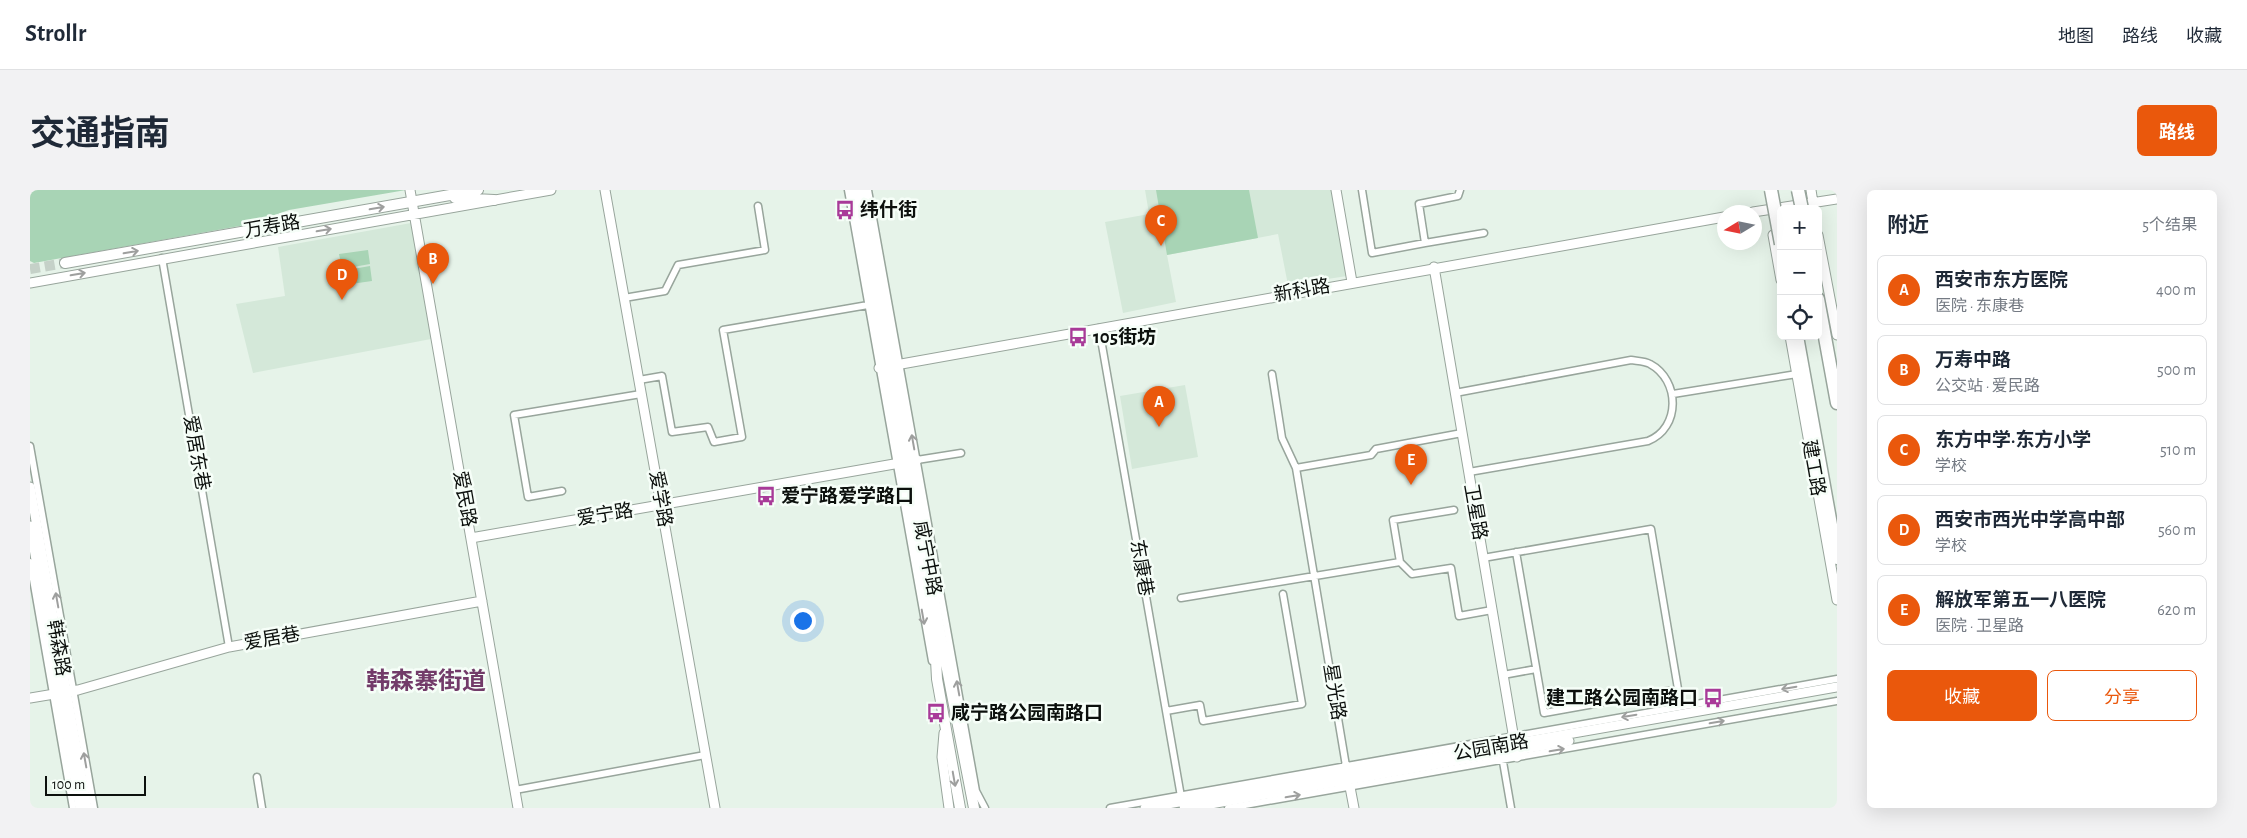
<!DOCTYPE html>
<html lang="zh">
<meta charset="utf-8">
<style>
:root{--surface:#fff;--page:#f2f2f3;--text:#1f2937;--muted:#747a83;--line:#e0e1e3;--accent:#ea580c}
body{margin:0;font-family:"Alegreya Sans","Noto Sans SC",sans-serif;background:var(--page);color:var(--text)}
.controls{position:absolute;right:15px;top:15px;display:grid;overflow:hidden;border-radius:8px;box-shadow:0 5px 20px #0002}
.controls button{width:45px;height:45px;display:grid;place-items:center;padding:0;border:0;border-bottom:1px solid var(--line);background:var(--surface);color:var(--text);font:25px sans-serif}
.compass{position:absolute;left:1687px;top:15px;width:45px;height:45px;border-radius:50%;background:var(--surface);box-shadow:0 5px 20px #0002;rotate:260deg}
.scale{position:absolute;left:15px;bottom:12px;width:101px;box-sizing:border-box;padding-left:5px;border:2px solid #0c100d;border-top:0;font-size:14px;line-height:18px;white-space:nowrap;color:#0c100d;-webkit-text-stroke:4px #f6fef8;paint-order:stroke}
.you{position:absolute;left:772px;top:430px;width:18px;height:18px;margin:-12px;border:4px solid #fff;border-radius:50%;background:#1a73e8;box-shadow:0 0 0 8px #1a73e833}
.badge{display:grid;place-items:center;width:32px;height:32px;border-radius:50%;background:var(--accent);color:#fff;font-size:16px;font-weight:700}
.pin{position:absolute;translate:-50% -41px;filter:drop-shadow(0 1px 2px #0008)}
.pin::after{content:'';position:absolute;top:26px;width:18px;height:15px;background:inherit;clip-path:polygon(0 0,100% 0,50% 100%)}
.list{margin:0;padding:0;list-style:none}
h2{display:flex;justify-content:space-between;align-items:center;height:65px;margin:0;padding:0 20px;font-size:21px}
h2 small{font-size:16px;font-weight:400;color:var(--muted)}
.list li{display:grid;grid-template-columns:32px 1fr auto;gap:15px;align-items:center;box-sizing:border-box;height:70px;margin:0 10px 10px;padding:0 10px;border:1px solid var(--line);border-radius:8px}
.list b{display:block;font-size:19px;white-space:nowrap}
.list p{margin:0;font-size:16px;white-space:nowrap;color:var(--muted)}
.list em{font-size:16px;font-style:normal;color:var(--muted)}
.actions{display:flex;gap:10px;padding:15px 20px}
.actions a{flex:1;padding:11px 0;border:1px solid var(--accent);border-radius:8px;text-align:center;font-size:18px;color:var(--accent)}
.actions .main{background:var(--accent);color:#fff}
.icon{flex:none;width:28px;height:28px;fill:none;stroke:currentColor;stroke-width:2;stroke-linecap:round;stroke-linejoin:round}
.map{position:relative;flex:none;width:1807px;height:618px;overflow:hidden;border-radius:8px}
header{display:flex;align-items:center;gap:30px;box-sizing:border-box;height:70px;padding:0 25px;background:var(--surface);border-bottom:1px solid var(--line)}
header strong{font-size:24px}
nav{display:flex;gap:28px;margin-inline-start:auto;font-size:18px}
.intro{display:flex;align-items:center;justify-content:space-between;box-sizing:border-box;height:120px;padding:0 30px}
h1{margin:0;font-size:35px}
.button{padding:12px 22px;border-radius:8px;background:var(--accent);color:#fff;font-size:18px;font-weight:700}
main{display:flex;gap:30px;padding:0 30px}
aside{flex:1;background:var(--surface);border-radius:8px;box-shadow:0 5px 20px #0002}
.map>svg:first-child{display:block}
.built{fill:#d4e8d9}
.green{fill:#a8d4b5}
.lines{fill:none;stroke-linecap:round;stroke-linejoin:round}
.primary-tunnel{stroke:#c5d1c8;stroke-width:10;stroke-dasharray:10 5;stroke-linecap:butt}
.street-casing{stroke:#98a59c;stroke-width:9}
.secondary-casing{stroke:#98a59c;stroke-width:11}
.primary-casing{stroke:#98a59c;stroke-width:12}
.highway-casing{stroke:#98a59c;stroke-width:15}
.street{stroke:#fff;stroke-width:6}
.secondary{stroke:#fff;stroke-width:9}
.primary{stroke:#fff;stroke-width:10}
.highway{stroke:#fff;stroke-width:12}
.highway-bridge-casing{stroke:#98a59c;stroke-width:15;stroke-linecap:butt}
.highway-bridge{stroke:#fff;stroke-width:12}
.oneway{stroke:#9e9f9e}
.labels{text-anchor:middle;dominant-baseline:central;stroke-width:5;stroke-linejoin:round;paint-order:stroke}
.poi-label{font-size:19px;font-weight:bold;fill:#0c100d;stroke:#f6fef8;text-anchor:start}
.street-label{font-size:19px;fill:#0c100d;stroke:#f6fef8}
.district-label{font-size:24px;font-weight:bold;fill:#723b69;stroke:#f6fef8}
</style>
<header>
<strong>Strollr</strong>
<nav><a>地图</a><a>路线</a><a>收藏</a></nav>
</header>
<div class="intro"><h1>交通指南</h1><a class="button">路线</a></div>
<main>
<div class="map">
<svg width="1807" height="618" viewBox="0 0 1807 618">
<rect width="100%" height="100%" fill="#e6f3e9"/>
<path class="built" d="M1115,0h188l14,86 -59,9 -10,-51 -111,21 9,47 -53,11 -18,-91 44,-8z
M381,33l20,116 -178,34 -17,-69 49,-8 -7,-49z
M1155,195l13,72 -66,12 -12,-73z"/>
<path class="green" d="M0,0h376l-117,20 -44,15 -211,38 -4,-2z
M1126,0h93l9,48 -91,17z
M338,60l2,14 -28,5 -3,-15z
M340,76l2,15 -28,4 -3,-14z"/>
<g class="lines">
<path class="primary-tunnel" d="M0,79l35,-6"/>
<defs>
<path id="street" d="M818,0l84,471
M838,0l108,601 -1,7
M1332,0l10,63 53,-10 -6,-39 39,-8 2,-6
M1395,53l59,-10
M132,68l67,389
M594,108l41,-7 13,-26 87,-15 -7,-44
M1069,138l84,480
M1242,184l10,64 14,30 50,298
M609,190l23,-4 10,56 36,-5 6,15 28,-5 -19,-107 145,-25
M1425,203l176,-33c5,1 14,1 19,4 30,16 31,64 -2,77l-179,31
M1643,204l124,-20
M0,256l64,362
M887,270l44,-7
M1266,278l75,-13 5,-6 86,-16
M532,301l-34,6 -14,-82 127,-21
M1453,368l168,-29 27,160 -134,24 -28,-161
M0,372l43,246
M1370,372l-7,-42 61,-10
M1151,408l219,-36 12,12 39,-6 8,48 33,-6
M1473,485l33,-6
M1136,521l34,-6 3,16 99,-17 -19,-110
M1472,566l9,52
M227,587l5,31
M485,600l190,-35
M946,601l9,17
M1080,618l727,-129
M1198,618l609,-107"/>
<path id="secondary" d="M380,0l108,618
M575,0l110,618
M1306,0l16,92
M1781,0l3,19
M1723,22l84,-13
M1743,45l8,45
M1788,45l19,100
M1404,77l83,490
M0,93l521,-93
M1760,146l47,264
M849,178l845,-151
M0,297l57,321
M0,336l50,282
M441,348l446,-78
M0,508l48,-8 151,-43 253,-46
M914,543l-2,24 7,51
M1316,576l8,42
M1115,618l692,-121
M1158,618l381,-67"/>
<path id="primary" d="M824,0l81,451 2,38 23,129
M831,0l80,448 33,170
M425,8l39,2
M35,73l413,-73"/>
<path id="highway" d="M1788,109l19,104
M1767,146l40,222"/>
</defs>
<use href="#street" class="street-casing"/>
<use href="#secondary" class="secondary-casing"/>
<use href="#primary" class="primary-casing"/>
<use href="#highway" class="highway-casing"/>
<use href="#street" class="street"/>
<use href="#secondary" class="secondary"/>
<use href="#primary" class="primary"/>
<use href="#highway" class="highway"/>
<defs>
<path id="highway-bridge" d="M1741,0l10,54
M1768,0l4,19"/>
</defs>
<use href="#highway-bridge" class="highway-bridge-casing"/>
<use href="#highway-bridge" class="highway-bridge"/>
</g>
<defs><path id="oneway-shaft" d="M-6 0H5M1.5-3L5.5 0L1.5 3" fill="none" stroke-width="1.6" stroke-linecap="round" stroke-linejoin="round" transform="scale(1.25)"/></defs>
<g class="oneway">
<use href="#oneway-shaft" transform="translate(347 18) rotate(-10)"/>
<use href="#oneway-shaft" transform="translate(294 40) rotate(-10)"/>
<use href="#oneway-shaft" transform="translate(101 62) rotate(-10)"/>
<use href="#oneway-shaft" transform="translate(48 84) rotate(-10)"/>
<use href="#oneway-shaft" transform="translate(883 252) rotate(-100)"/>
<use href="#oneway-shaft" transform="translate(27 410) rotate(-100)"/>
<use href="#oneway-shaft" transform="translate(893 427) rotate(80)"/>
<use href="#oneway-shaft" transform="translate(928 498) rotate(-100)"/>
<use href="#oneway-shaft" transform="translate(1759 498) rotate(170)"/>
<use href="#oneway-shaft" transform="translate(1599 526) rotate(170)"/>
<use href="#oneway-shaft" transform="translate(1687 532) rotate(-10)"/>
<use href="#oneway-shaft" transform="translate(1527 560) rotate(-10)"/>
<use href="#oneway-shaft" transform="translate(55 570) rotate(-100)"/>
<use href="#oneway-shaft" transform="translate(924 589) rotate(80)"/>
<use href="#oneway-shaft" transform="translate(1263 606) rotate(-10)"/>
</g>
<defs>
<symbol id="bus-bare" viewBox="-9 -9 18 18"><path d="M-5-6H5V4H4V6H2V4H-2V6H-4V4H-5ZM-3.5-4V0h7V-4ZM-3.5 1.2v1.5H-2V1.2ZM2 1.2v1.5H3.5V1.2Z" fill="#a83a98" stroke="#f6fef8" stroke-width="2.5" paint-order="stroke"/></symbol>
</defs>
<g fill-rule="evenodd">
<use href="#bus-bare" x="801" y="6" width="28" height="28"/>
<use href="#bus-bare" x="1034" y="133" width="28" height="28"/>
<use href="#bus-bare" x="722" y="292" width="28" height="28"/>
<use href="#bus-bare" x="1669" y="494" width="28" height="28"/>
<use href="#bus-bare" x="892" y="509" width="28" height="28"/>
</g>
<g class="labels">
<g class="poi-label">
<text x="830" y="20">纬什街</text>
<text x="1063" y="147">105街坊</text>
<text x="751" y="306">爱宁路爱学路口</text>
<text x="1668" y="508" text-anchor="end">建工路公园南路口</text>
<text x="921" y="523">咸宁路公园南路口</text>
</g>
<g class="street-label">
<text transform="translate(242 37) rotate(-10)">万寿路</text>
<text transform="translate(1272 101) rotate(-10)">新科路</text>
<text transform="translate(166 263) rotate(80)">爱居东巷</text>
<text transform="translate(1783 278) rotate(80)">建工路</text>
<text transform="translate(434 309) rotate(80)">爱民路</text>
<text transform="translate(630 309) rotate(80)">爱学路</text>
<text transform="translate(1445 322) rotate(80)">卫星路</text>
<text transform="translate(575 325) rotate(-9)">爱宁路</text>
<text transform="translate(897 368) rotate(79)">咸宁中路</text>
<text transform="translate(1111 378) rotate(80)">东康巷</text>
<text transform="translate(242 449) rotate(-10)">爱居巷</text>
<text transform="translate(28 458) rotate(80)">韩森路</text>
<text transform="translate(1304 502) rotate(81)">星光路</text>
<text transform="translate(1461 558) rotate(-10)">公园南路</text>
</g>
<g class="district-label">
<text x="396" y="492">韩森寨街道</text>
</g>
</g>
</svg>
<div class="controls">
<button>+</button>
<button>−</button>
<button><svg class="icon" aria-label="locate" viewBox="0 0 24 24"><circle cx="12" cy="12" r="6"/><path d="M12 2v4M12 18v4M2 12h4M18 12h4"/></svg></button>
</div>
<svg class="compass" viewBox="-18 -18 36 36"><path d="M0-13l5 13h-10z" fill="#e53935"/><path d="M0 13l5-13h-10z" fill="#747a83"/></svg>
<div class="scale">100 m</div>
<div class="you"></div>
<div class="pin badge" style="left:1129px;top:237px">A</div>
<div class="pin badge" style="left:403px;top:94px">B</div>
<div class="pin badge" style="left:1131px;top:56px">C</div>
<div class="pin badge" style="left:312px;top:110px">D</div>
<div class="pin badge" style="left:1381px;top:295px">E</div>
</div>
<aside>
<h2>附近<small>5个结果</small></h2>
<ul class="list">
<li><span class="badge">A</span><div><b>西安市东方医院</b><p>医院 · 东康巷</p></div><em>400 m</em></li>
<li><span class="badge">B</span><div><b>万寿中路</b><p>公交站 · 爱民路</p></div><em>500 m</em></li>
<li><span class="badge">C</span><div><b>东方中学·东方小学</b><p>学校</p></div><em>510 m</em></li>
<li><span class="badge">D</span><div><b>西安市西光中学高中部</b><p>学校</p></div><em>560 m</em></li>
<li><span class="badge">E</span><div><b>解放军第五一八医院</b><p>医院 · 卫星路</p></div><em>620 m</em></li>
</ul>
<div class="actions"><a class="main">收藏</a><a>分享</a></div>
</aside>
</main>
